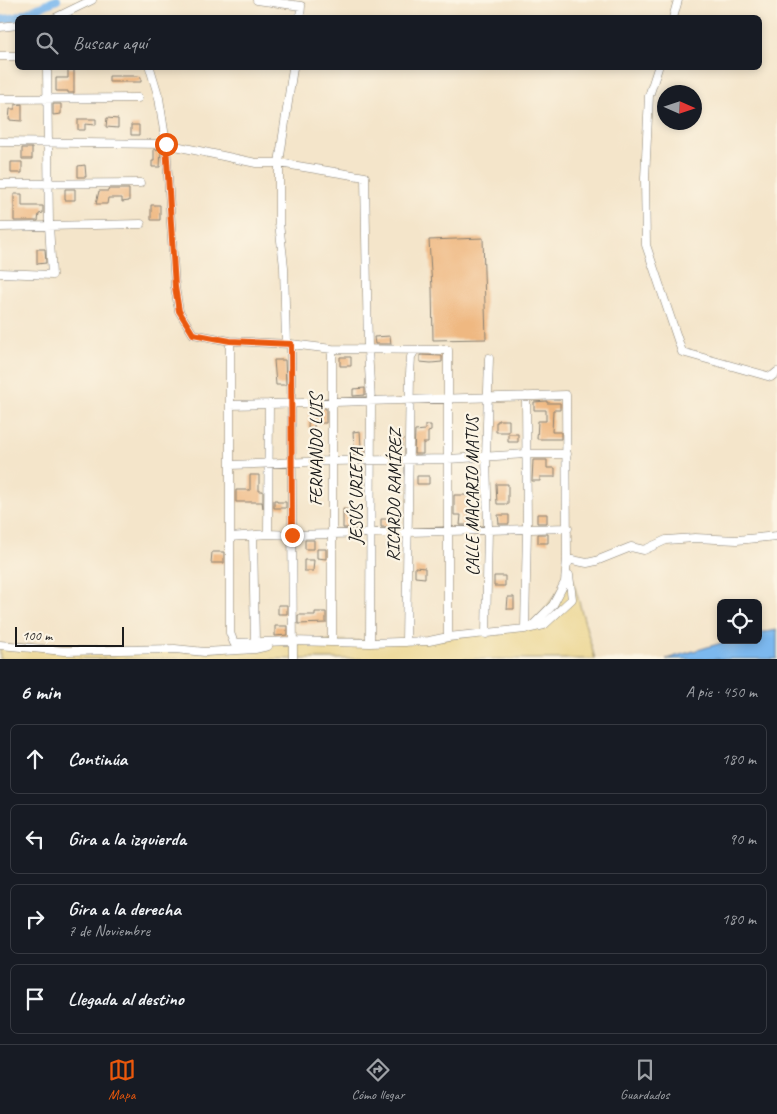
<!DOCTYPE html>
<html lang="es">
<meta charset="utf-8">
<style>
:root{--surface:#171b24;--page:#20242c;--text:#f1f3f6;--muted:#9ea1a6;--line:#363941;--accent:#ea580c}
body{margin:0;font-family:Caveat,sans-serif;background:var(--page);color:var(--text)}
.controls{position:absolute;right:15px;bottom:15px;display:grid;overflow:hidden;border-radius:8px;box-shadow:0 2px 8px #0003}
.controls button{width:45px;height:45px;display:grid;place-items:center;padding:0;border:0;border-bottom:1px solid var(--line);background:var(--surface);color:var(--text);font:25px sans-serif}
.compass{position:absolute;left:657px;top:85px;width:45px;height:45px;border-radius:50%;background:var(--surface);box-shadow:0 2px 8px #0003;rotate:93deg}
.scale{position:absolute;left:15px;bottom:12px;width:109px;box-sizing:border-box;padding-left:5px;border:2px solid #1c1c1c;border-top:0;font-size:14px;line-height:18px;white-space:nowrap;color:#1c1c1c;-webkit-text-stroke:4px #fcf5e5;paint-order:stroke}
.stop{position:absolute;width:15px;height:15px;margin:-11px;border:4px solid #ea580c;border-radius:50%;background:#fff}
.stop.end{background:#ea580c;border-color:#fff;box-shadow:0 1px 5px #0008}
.list{margin:0;padding:0;list-style:none}
h2{display:flex;justify-content:space-between;align-items:center;height:65px;margin:0;padding:0 20px;font-size:21px}
h2 small{font-size:16px;font-weight:400;color:var(--muted)}
.list li{display:grid;grid-template-columns:32px 1fr auto;gap:15px;align-items:center;box-sizing:border-box;height:70px;margin:0 10px 10px;padding:0 10px;border:1px solid var(--line);border-radius:8px}
.list b{display:block;font-size:19px;white-space:nowrap}
.list p{margin:0;font-size:16px;white-space:nowrap;color:var(--muted)}
.list em{font-size:16px;font-style:normal;color:var(--muted)}
.icon{flex:none;width:28px;height:28px;fill:none;stroke:currentColor;stroke-width:2;stroke-linecap:round;stroke-linejoin:round}
.map{position:relative;flex:none;width:777px;height:659px;overflow:hidden}
.search{position:absolute;background:var(--surface);box-shadow:0 2px 8px #0003;left:15px;right:15px;top:15px;height:55px;display:flex;align-items:center;gap:12px;box-sizing:border-box;padding:0 18px;border-radius:8px;color:var(--muted);font-size:19px}
.sheet{height:385px;background:var(--surface)}
nav{display:flex;justify-content:space-around;align-items:center;box-sizing:border-box;height:70px;border-top:1px solid var(--line);background:var(--surface);font-size:14px;color:var(--muted)}
nav a{display:grid;justify-items:center;gap:2px}
nav .on{color:var(--accent)}
.map>svg:first-child{display:block}
.sand{fill:#eeda9e;stroke:#857b5d}
.water{fill:#7bb8ee;stroke:#4c6a85}
.lines{fill:none;stroke-linecap:round;stroke-linejoin:round}
.canal{stroke:#7bb8ee;stroke-width:8}
.building{fill:#efb881}
.minor-casing{stroke:#888073;stroke-width:9}
.minor{stroke:#fff;stroke-width:8}
.route{stroke:#ea580c;stroke-width:6}
.labels{text-anchor:middle;dominant-baseline:central;stroke-width:4.5;stroke-linejoin:round;paint-order:stroke}
.street-label{font-size:18px;fill:#1c1c1c;stroke:#fcf5e5}
</style>
<div class="map">
<svg width="777" height="659" viewBox="0 0 777 659">
<rect width="100%" height="100%" fill="#fcf5e5"/>
<filter id="ink" filterUnits="userSpaceOnUse"><feTurbulence type="fractalNoise" baseFrequency=".02" numOctaves="2"/><feDisplacementMap in="SourceGraphic" scale="10" xChannelSelector="R" yChannelSelector="G"/><feConvolveMatrix kernelMatrix="1 2 1 2 8 2 1 2 1" color-interpolation-filters="sRGB"/></filter>
<filter id="wash" filterUnits="userSpaceOnUse"><feTurbulence type="fractalNoise" baseFrequency=".0096" numOctaves="4" result="noise"/><feDisplacementMap in="SourceGraphic" scale="20" xChannelSelector="R" yChannelSelector="G"/><feGaussianBlur stdDeviation="1.12" result="paint"/><feColorMatrix in="noise" values="0 0 0 0 0 0 0 0 0 0 0 0 0 0 0 0 0 1.4 0 .05"/><feComposite in="paint" operator="in"/></filter>
<g filter="url(#wash)">
<rect width="100%" height="100%" fill="#f4e5ca"/>
<path class="sand" d="M567,559l28,100h-595v-14l205,7 87,-11h137l104,-16 32,-43z"/>
<path class="water" d="M777,630v29h-111l66,-19h26v-7z"/>
<g class="lines">
<path class="canal" d="M0,20l17,-3 40,-17"/>
</g>
<g id="blocks">
<path class="building" d="M68,68h6v25h-6v-2h-12v-13h12z
M109,76h29l3,1v5h-32z
M22,104v17l-13,-1 1,-11h5v-4z
M53,104h8v10l-8,1z
M107,118l11,1v9l-12,-1z
M78,119h18v6l-11,-1v6h-7z
M131,125h8v10h-8z
M22,148h10v11h-10z
M154,149l7,1 -1,17h-8v-6h2z
M11,162h11v11h-11z
M85,165l1,12h-8v-11z
M65,189h10v11h-10z
M108,189h21v12l-7,1v-4h-14l-1,6h-11l3,-13h9z
M14,194h8v12h21v7l-4,1 -1,7h-24z
M151,205h9v15h-9z
M483,238l3,101 -53,1 -1,-52 -3,-48z
M37,249h8l1,14 -9,1z
M390,336l1,8h-16l-1,-7z
M420,355l22,1v6l-11,1 -11,-1z
M340,357h11v9h-11z
M274,360h11l1,25h-10z
M365,388v7l-12,1v-7z
M547,401v2h13v7h-7l-1,22h9v7h-24l1,-18h8v-11h-12v-8z
M313,408h13v15h-12v6l-6,-1 1,-17h4z
M498,420h11v12h-13v-10h2z
M425,425h6v6l-3,1v11h-5v11h-9l1,-23 10,-1z
M360,431l1,16h4v8h-12v-8h1l-1,-15z
M508,434h10v8h-10z
M392,437h10v10h-10z
M533,460h14v8h8v9h-15v4h-8z
M250,475h9v16h4v17l-1,-6h-26v-12h14z
M417,476h12v8h-12z
M496,484h12v20h-11z
M454,495h15v30h-9l1,-10h-7z
M274,500h3v2h9v6h-12z
M343,509l9,1v18h-9z
M537,514h10v9h-10z
M498,515h11v9h-10z
M381,519h15v8h-15z
M538,534h10v9h-10z
M305,540h9v9h-9z
M317,549h9v10l-9,-1z
M212,552h12v11h-13z
M304,560h10l-1,11h-9z
M415,567l10,1v10l-10,-1z
M494,576h11v10h-11z
M508,597h6v12h-7z
M278,605h9v9h-9z
M315,612h11v11l-28,1v-9h17z
M275,626h12v9l-12,1z"/>
</g>
</g>
<g filter="url(#ink)">
<use href="#blocks" fill-opacity="0" stroke="#888073" stroke-width="1"/>
<g class="lines">
<defs>
<path id="minor" d="M257,0l44,6 -1,12
M55,18l37,-18
M673,18l5,-18
M0,27l18,-2
M0,56h18
M150,68l9,30 7,46 9,143 4,24 14,23 37,7 61,3 41,5 116,1v287
M658,68l-9,28 -4,82 1,67 36,107 89,25 6,-5
M0,99l138,-1
M0,142l166,2 90,19h23l86,14 3,173 3,51 -1,242
M0,184l140,-1
M0,227l141,-3
M0,273l52,2 -3,-50 -2,-157
M230,341v292l4,10 58,-2 78,2 59,-2 19,-4 77,-8 8,-4 20,-20 12,-23 2,-23 -1,-164 -297,9
M286,343l-2,-76 -5,-44v-60l14,-95
M291,344l2,315
M332,349v292
M230,405l39,-1 -1,130
M231,465l101,-4 116,-2 78,-5h41
M253,536l2,107
M230,537l38,-3 25,1 275,-7
M568,563l-1,-4 20,4 9,-2 35,-14 13,3 22,-10 29,-2 42,2 40,-4
M531,628l13,-3 28,-26 -3,-24
M525,629l2,-101 -1,-132
M486,634l2,-105 -2,-72 3,-99
M406,642l4,-268 1,-17 4,-7
M0,645l64,6 111,-2 30,3 50,-3 13,-3"/>
</defs>
<use href="#minor" class="minor-casing"/>
<use href="#minor" class="minor"/>
</g>
</g>
<g class="lines" filter="url(#ink)">
<path class="route" d="M166,144l9,143 4,24 14,23 37,7 61,3 1,191"/>
</g>
<g class="labels">
<g class="street-label">
<text transform="translate(316 450) rotate(-90)">FERNANDO LUIS</text>
<text transform="translate(394 495) rotate(-89)">RICARDO RAMÍREZ</text>
<text transform="translate(356 496) rotate(-90)">JESÚS URIETA</text>
<text transform="translate(472 496) rotate(-90)">CALLE MACARIO MATUS</text>
</g>
</g>
</svg>
<div class="controls">
<button><svg class="icon" aria-label="locate" viewBox="0 0 24 24"><circle cx="12" cy="12" r="6"/><path d="M12 2v4M12 18v4M2 12h4M18 12h4"/></svg></button>
</div>
<svg class="compass" viewBox="-18 -18 36 36"><path d="M0-13l5 13h-10z" fill="#e53935"/><path d="M0 13l5-13h-10z" fill="#9ea1a6"/></svg>
<div class="scale">100 m</div>
<div class="stop" style="left:166px;top:144px"></div>
<div class="stop end" style="left:292px;top:535px"></div>
<div class="search"><svg class="icon" aria-label="search" viewBox="0 0 24 24"><circle cx="10" cy="10" r="6"/><path d="M15 15l6 6"/></svg>Buscar aquí</div>
</div>
<section class="sheet">
<h2>6 min<small>A pie · 450 m</small></h2>
<ul class="list">
<li><svg class="icon" aria-label="ahead" viewBox="0 0 24 24"><path d="M12 20V5M6 11l6-6 6 6"/></svg><div><b>Continúa</b></div><em>180 m</em></li>
<li><svg class="icon" aria-label="left" viewBox="0 0 24 24"><path d="M17 20v-9H6M10 6l-5 5 5 5"/></svg><div><b>Gira a la izquierda</b></div><em>90 m</em></li>
<li><svg class="icon" aria-label="right" viewBox="0 0 24 24"><path d="M7 20v-9h11M14 6l5 5-5 5"/></svg><div><b>Gira a la derecha</b><p>7 de Noviembre</p></div><em>180 m</em></li>
<li><svg class="icon" aria-label="arrive" viewBox="0 0 24 24"><path d="M6 21V4h12l-3 4 3 4H6"/></svg><div><b>Llegada al destino</b></div></li>
</ul>
</section>
<nav>
<a class="on"><svg class="icon" aria-label="map" viewBox="0 0 24 24"><path d="M3 6l6-2 6 2 6-2v14l-6 2-6-2-6 2zM9 4v14M15 6v14"/></svg>Mapa</a>
<a><svg class="icon" aria-label="directions" viewBox="0 0 24 24"><path d="M12 3l9 9-9 9-9-9zM9 14v-3h6M13 9l2 2-2 2"/></svg>Cómo llegar</a>
<a><svg class="icon" aria-label="saved" viewBox="0 0 24 24"><path d="M7 4h10v16l-5-4-5 4z"/></svg>Guardados</a>
</nav>
